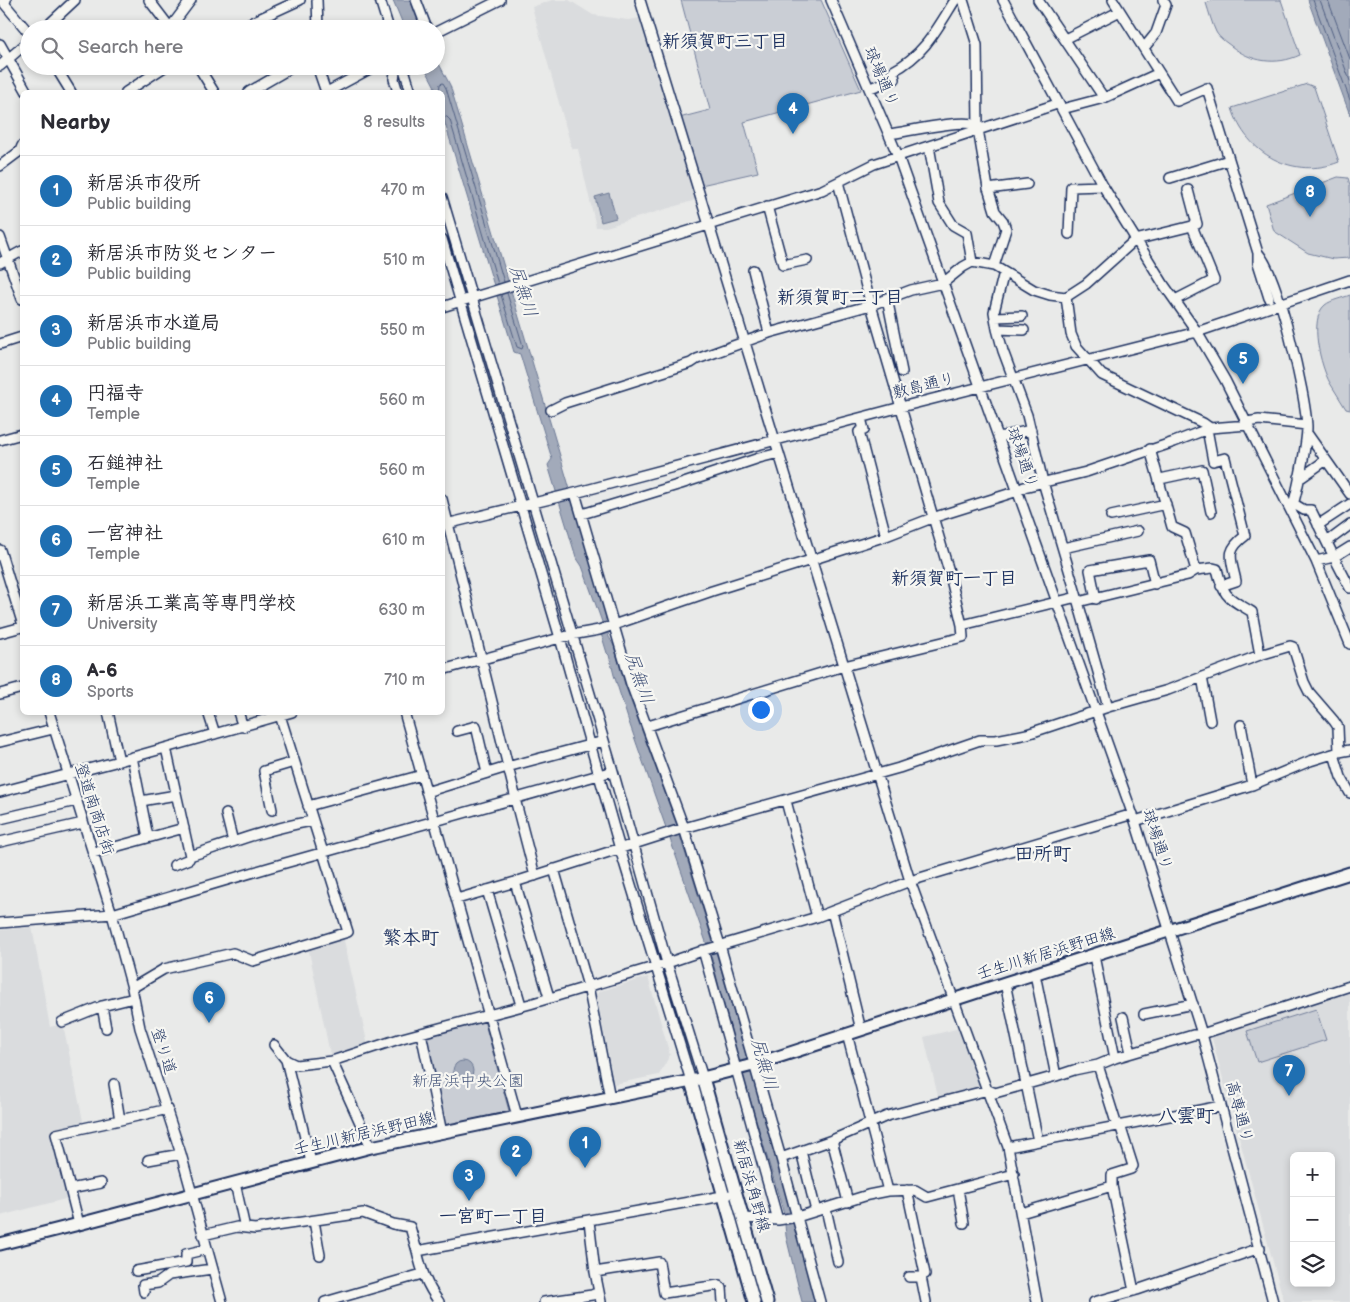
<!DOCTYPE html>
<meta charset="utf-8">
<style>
:root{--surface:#fff;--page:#f7f7f7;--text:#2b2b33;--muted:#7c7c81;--line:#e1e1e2;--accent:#1f6fb2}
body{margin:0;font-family:"Balsamiq Sans","Klee One",sans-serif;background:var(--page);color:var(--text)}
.controls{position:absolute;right:15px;bottom:15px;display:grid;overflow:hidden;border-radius:8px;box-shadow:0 2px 8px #0003}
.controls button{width:45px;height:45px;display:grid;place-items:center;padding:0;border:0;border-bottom:1px solid var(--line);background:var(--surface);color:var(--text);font:25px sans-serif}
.you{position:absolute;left:760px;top:709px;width:18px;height:18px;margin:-12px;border:4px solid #fff;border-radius:50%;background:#1a73e8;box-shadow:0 0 0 8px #1a73e833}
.badge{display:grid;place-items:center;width:32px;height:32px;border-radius:50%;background:var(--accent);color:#fff;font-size:16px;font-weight:700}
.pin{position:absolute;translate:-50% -41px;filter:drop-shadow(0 1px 2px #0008)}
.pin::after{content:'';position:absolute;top:26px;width:18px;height:15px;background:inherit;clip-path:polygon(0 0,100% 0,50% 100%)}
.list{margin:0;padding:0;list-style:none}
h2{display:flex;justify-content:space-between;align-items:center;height:65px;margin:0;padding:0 20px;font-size:21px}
h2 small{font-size:16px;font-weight:400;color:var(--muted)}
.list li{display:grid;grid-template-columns:32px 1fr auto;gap:15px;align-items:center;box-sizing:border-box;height:70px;padding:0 20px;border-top:1px solid var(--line)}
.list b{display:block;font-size:19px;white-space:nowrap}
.list p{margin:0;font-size:16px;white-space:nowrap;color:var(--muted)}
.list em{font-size:16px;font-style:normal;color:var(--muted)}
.icon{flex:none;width:28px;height:28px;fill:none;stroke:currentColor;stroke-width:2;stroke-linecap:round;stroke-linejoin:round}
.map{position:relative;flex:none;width:1350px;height:1302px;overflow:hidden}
.search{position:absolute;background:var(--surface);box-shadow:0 2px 8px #0003;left:20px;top:20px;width:425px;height:55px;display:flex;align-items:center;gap:12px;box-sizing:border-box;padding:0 18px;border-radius:28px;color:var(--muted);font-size:19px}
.panel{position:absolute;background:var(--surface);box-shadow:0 2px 8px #0003;left:20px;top:90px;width:425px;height:625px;border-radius:8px}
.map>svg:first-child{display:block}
.built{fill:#dadcde;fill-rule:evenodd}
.green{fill:#caced5;stroke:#727e9a}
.water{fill:#a2aaba;stroke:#6c7995}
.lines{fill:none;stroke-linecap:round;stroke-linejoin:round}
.shore{stroke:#516083;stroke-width:1}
.minor-casing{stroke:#1b2f5e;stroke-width:12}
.major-casing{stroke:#1b2f5e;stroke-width:15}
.minor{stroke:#f6f6f2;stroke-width:9}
.major{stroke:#f6f6f2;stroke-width:11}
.labels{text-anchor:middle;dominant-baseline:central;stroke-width:4.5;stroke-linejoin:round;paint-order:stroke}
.street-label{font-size:16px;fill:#1b2f5e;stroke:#f6f6f2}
.park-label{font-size:16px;fill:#47577c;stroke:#f6f6f2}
.neighbourhood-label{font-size:18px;font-weight:bold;fill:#1b2f5e;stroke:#f6f6f2}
.water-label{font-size:18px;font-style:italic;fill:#44547a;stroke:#f6f6f2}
.quarter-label{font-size:19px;font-weight:bold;fill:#1b2f5e;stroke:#f6f6f2}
</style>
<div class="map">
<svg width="1350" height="1302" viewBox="0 0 1350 1302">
<rect width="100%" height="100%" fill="#e9eae9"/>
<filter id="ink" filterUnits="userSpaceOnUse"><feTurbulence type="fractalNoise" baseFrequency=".02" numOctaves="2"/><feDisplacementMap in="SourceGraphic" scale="10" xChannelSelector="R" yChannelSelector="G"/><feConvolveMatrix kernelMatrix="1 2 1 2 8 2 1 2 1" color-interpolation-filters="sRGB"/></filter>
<g filter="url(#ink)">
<path class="built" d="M552,0h17l24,15 35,5 13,-2 55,182 -90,27h-10l-18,-78h-6l-40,-142z
M32,927l18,100 13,-3 21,102 -29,5 14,67 -69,18v-286z
M343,936l25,110 -37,13 -23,-113z
M648,977l22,78 -11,20 -45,9 -18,-89 4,-4z
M1350,990v312h-66l-73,-267zM1294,1156h37v127h-37z
M960,1028l24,62 -45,11 -15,-64z"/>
<path class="green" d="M681,0h140l40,90 -117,32 14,50 -57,13 -22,-67 31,-8z
M1214,0h67l19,55c-24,11 -49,7 -69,-9 -5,-4 -12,-8 -15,-14 -4,-8 -7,-20 -10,-29z
M1307,84l7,3 25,75c-45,18 -93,-8 -107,-54z
M1338,177l10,1 2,7v73l-17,1 -25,-6 -34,-22 -8,-27z
M1350,295v115l-4,-1c-5,-9 -11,-17 -16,-26 -9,-16 -22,-64 -5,-78 6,-5 18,-7 25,-10z
M1316,1009l10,31 -69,22 -10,-31z
M484,1020l25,91 -64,15 -2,-2 -18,-89z"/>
<path class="water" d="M393,0h18l11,29h-17z
M1308,0h42v115z
M436,58l14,27 157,529 -2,6 4,17 5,9 11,39 51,138 39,126 81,276 19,77h-13l-16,-66 -2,-22 -45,-152c-7,-34 -19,-66 -26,-100l-84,-240 -15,-47 -5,-20 -2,-2 -8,-26 3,-5 -20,-56 -6,-9 -28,-92 4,-6 -32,-105 -6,-2 -70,-232h-1l-1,-28h-8l-1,-4 2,-1 -11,-21h12z
M609,193l7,25 -15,4 -6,-25z
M453 1071a10 10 0 1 1 20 0a10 10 0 1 1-20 0Z"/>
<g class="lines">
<path class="shore" d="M1313,0l37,100
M1320,0l30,81
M1328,0l22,59
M439,92l1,-8 3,-1 3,5 58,194
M442,116l5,1 3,3 48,164
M501,295l16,52 5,2 1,-3 -16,-53"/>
<defs>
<path id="minor" d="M6,0l-3,2 26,31
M149,0l22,29
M317,0l1,29
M380,0l9,29
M416,0l11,29
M640,0l270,881 98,266 29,155
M831,0l67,156 237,665 67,213 71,268
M963,0l14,45 1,84 10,59 7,23 8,10 3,8 -12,37
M1003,0l100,186 61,99 33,47 28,48 91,181 34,83
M1038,0l66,98 55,-25
M1113,0l64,101 30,-13 51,165c20,21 48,143 49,174 0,15 -10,69 -16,83
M170,28l21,-28
M44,29l31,-29
M237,29l63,-29
M436,32l64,-32
M1065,39l55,-28
M0,44l27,48
M1144,48l12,-15 10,-28 -3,-5
M0,66l29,-25
M55,66l16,26
M198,66l16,26
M317,66l9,26
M396,66l-2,13 4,13
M403,66l8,26
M870,88l25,-9 -2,-8c31,-16 44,-42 62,-71
M126,92l40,-26
M249,92l45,-26
M327,92l48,-26
M1062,109l42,-11
M890,134c21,-3 69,-15 88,-9
M929,146l10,57 14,22 14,8 5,29
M0,166l20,-15 2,-5
M1170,178l59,-18
M838,182l33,123 79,270 12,50
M988,189l39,-5
M1188,190l9,34 -5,2
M442,197l171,574 54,192 36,115
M767,206l16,59 24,-5
M1069,234l2,-47 32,-1
M0,237l22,62
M442,239l118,399 60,211 71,232
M1258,253v10l11,35
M0,263l22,-12
M753,270l16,63
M1004,272l-10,40 3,17 27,1
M1066,297l5,37 5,12 26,29 101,48 7,5
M887,298l15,74
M442,307l380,-117 52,-26 183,-60
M995,317l27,-1
M997,329l6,22 24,64 16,67 34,115
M0,344l22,-7
M551,410l14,-7 126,-40 6,-4 72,-26 102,-28 40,-15 32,-7 20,-16 9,-5 22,4 40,24 16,5 16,2 20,-13 49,-44 57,-14 22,54 -39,20
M861,418l3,12 -5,2 27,104
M1247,422l12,-2 48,5
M1207,429l6,32 12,-3 20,78c-20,15 -14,22 -9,45l-15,5
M1307,433l43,61
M999,437l32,-7
M0,440l22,-6
M1150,449l22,78 13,6 11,37 17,-2 4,1c7,29 10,28 35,43l8,43 30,-9 3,1 11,35 5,10 25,29 4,6 1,25 11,-2
M1299,477h3l24,-17
M1160,479l42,-9 9,42
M575,493l56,191 53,144 36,117 61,213 39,144
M442,499l74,300
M1294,504l10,6h7l23,47 16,-10
M582,514l99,-30 78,-26 20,-5
M1111,516l55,-12
M442,525l133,-32 326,-86 296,-75 153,-52
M1318,525l32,-21
M1327,542l23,-17
M1063,548l75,-17
M0,550l22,72
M1316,561l18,-4 16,31
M1096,599l-6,-29 59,-10 6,24
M0,633l22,-6
M442,670l129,-35 28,-5 113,-39 99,-31 75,-24 46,-18 86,-27 6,-4 62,-15 88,-30 36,-14 38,-3
M1202,677l8,44
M0,694l22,-6
M1108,707l60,-17 92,-35
M49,712l63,202 20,74 8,40 41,126 41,148
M108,712l11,49 173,-49
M208,712l7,22
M238,712l5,15
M404,712l113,404
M1241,725l11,60
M648,726l196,-60 119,-29 -1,-12 115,-28 1,5
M457,731l19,-5 11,47
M0,742l53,-13
M166,748l24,108
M1334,754l7,23 9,16
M132,757l16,80
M0,792l119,-31
M426,792l81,-25 97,-26
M515,799l20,77
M141,801l35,-6
M786,801l31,116
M308,806l114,-31
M272,810l-8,-39 30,-9
M226,814l7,28
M0,819l76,-18
M1135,821l117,-36 58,-24 29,-9
M0,842l83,-19
M93,853l91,-25
M174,865l15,-6 1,-3c40,-13 81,-28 122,-35
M554,869l34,117 22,112
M515,882l34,115
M487,890l34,115
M457,899l58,-17 169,-54 215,-60 81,-28h16l31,-6 81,-27 -30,-105 110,-27 8,-5
M832,911l29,119
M0,923l112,-9 159,-47 342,-96
M703,950l75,270
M1094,956l21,102
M1035,974l21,102
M1005,983l33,158
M132,988l32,-19 69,-16 20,8 95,-29 -69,-220
M102,1006l4,22
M1144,1014l49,-10
M1123,1017l8,36
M62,1022l40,-16 32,-8
M421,1033l21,100
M847,1034l41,157
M274,1045l12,15 10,5 36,-4 70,-23 128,-34 137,-41 38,-13 112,-33 93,-36 223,-67
M286,1060l25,102
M332,1061l39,86
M1098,1065l19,61
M120,1120l48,-11
M1120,1125l13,41 -2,3 -19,6v11l22,105
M832,1140l16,62
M1008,1147l213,-41
M801,1151l15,60
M781,1158l51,-18 55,-24 101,-26 7,3 61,-17 18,-6 24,-5 17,-7 78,-23 9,-1 148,-48
M148,1160l33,-6
M235,1183l10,45
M70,1189l31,-6
M958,1189l6,34
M907,1190l18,84
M826,1209l12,53
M1021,1213l91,-27
M743,1218l35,2 19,-3 71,-22 20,-4 27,-1 12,7 87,-23
M314,1221l6,34
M589,1221l6,51 6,30
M79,1224l-23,-90 64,-14 -6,-36
M203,1235l34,-8 18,2 108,-16 30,11 17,3 7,24
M136,1271l50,-9v-8l21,-5
M595,1272l64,-10 5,31 55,-8
M909,1277h12l5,25
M722,1288l1,14
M144,1292l-1,-7 15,-2 11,-8 43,-6
M325,1302l97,-28
M439,1302c-13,-18 -17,-30 -22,-51l311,-56
M544,1302l48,-7 7,-3
M1094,1302l43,-12 123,-42"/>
<path id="major" d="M703,1078l64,224
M691,1081l63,221
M0,1244l79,-20 292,-77 320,-66 62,-16 252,-82 345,-110"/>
</defs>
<use href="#minor" class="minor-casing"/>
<use href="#major" class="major-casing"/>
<use href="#minor" class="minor"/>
<use href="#major" class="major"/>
</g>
</g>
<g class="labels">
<g class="street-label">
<text transform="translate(881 77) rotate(67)">球場通り</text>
<text transform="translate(924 386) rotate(-14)">敷島通り</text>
<text transform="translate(1022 458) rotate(71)">球場通り</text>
<text transform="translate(94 809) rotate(72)">登道南商店街</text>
<text transform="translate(1157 840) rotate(72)">球場通り</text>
<text transform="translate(1046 954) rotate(-17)">壬生川新居浜野田線</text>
<text transform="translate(163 1051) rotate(72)">登り道</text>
<text transform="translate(1239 1112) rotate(75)">高専通り</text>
<text transform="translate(364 1134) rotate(-13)">壬生川新居浜野田線</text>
<text transform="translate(751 1186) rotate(74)">新居浜角野線</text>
</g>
<g class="park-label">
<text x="468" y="1081">新居浜中央公園</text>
</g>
<g class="neighbourhood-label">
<text x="725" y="41">新須賀町三丁目</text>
<text x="840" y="297">新須賀町二丁目</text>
<text x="954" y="578">新須賀町一丁目</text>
<text x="493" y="1216">一宮町一丁目</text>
</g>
<g class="water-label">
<text transform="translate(523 291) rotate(72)">尻無川</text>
<text transform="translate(639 678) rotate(71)">尻無川</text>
<text transform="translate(764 1064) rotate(74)">尻無川</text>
</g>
<g class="quarter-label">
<text x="1043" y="854">田所町</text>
<text x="411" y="938">繁本町</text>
<text x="1186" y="1116">八雲町</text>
</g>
</g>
</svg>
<div class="controls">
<button>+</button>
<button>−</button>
<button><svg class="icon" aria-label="layers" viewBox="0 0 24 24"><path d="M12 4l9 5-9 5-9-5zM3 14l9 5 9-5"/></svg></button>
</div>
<div class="you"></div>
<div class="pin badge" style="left:585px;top:1168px">1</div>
<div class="pin badge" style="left:516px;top:1177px">2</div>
<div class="pin badge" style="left:469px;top:1201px">3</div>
<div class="pin badge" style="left:793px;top:134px">4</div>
<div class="pin badge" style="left:1243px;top:384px">5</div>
<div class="pin badge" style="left:209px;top:1023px">6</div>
<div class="pin badge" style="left:1289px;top:1096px">7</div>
<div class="pin badge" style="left:1310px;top:217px">8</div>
<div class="search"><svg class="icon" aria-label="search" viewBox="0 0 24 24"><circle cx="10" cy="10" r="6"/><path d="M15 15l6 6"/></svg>Search here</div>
<section class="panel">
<h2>Nearby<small>8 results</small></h2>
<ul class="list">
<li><span class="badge">1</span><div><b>新居浜市役所</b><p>Public building</p></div><em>470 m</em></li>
<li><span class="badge">2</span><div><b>新居浜市防災センター</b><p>Public building</p></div><em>510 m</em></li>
<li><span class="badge">3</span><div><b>新居浜市水道局</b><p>Public building</p></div><em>550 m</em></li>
<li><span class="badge">4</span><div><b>円福寺</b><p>Temple</p></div><em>560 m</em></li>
<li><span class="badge">5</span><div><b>石鎚神社</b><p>Temple</p></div><em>560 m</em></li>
<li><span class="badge">6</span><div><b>一宮神社</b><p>Temple</p></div><em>610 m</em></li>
<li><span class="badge">7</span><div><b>新居浜工業高等専門学校</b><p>University</p></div><em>630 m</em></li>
<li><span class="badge">8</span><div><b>A-6</b><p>Sports</p></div><em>710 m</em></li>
</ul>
</section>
</div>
